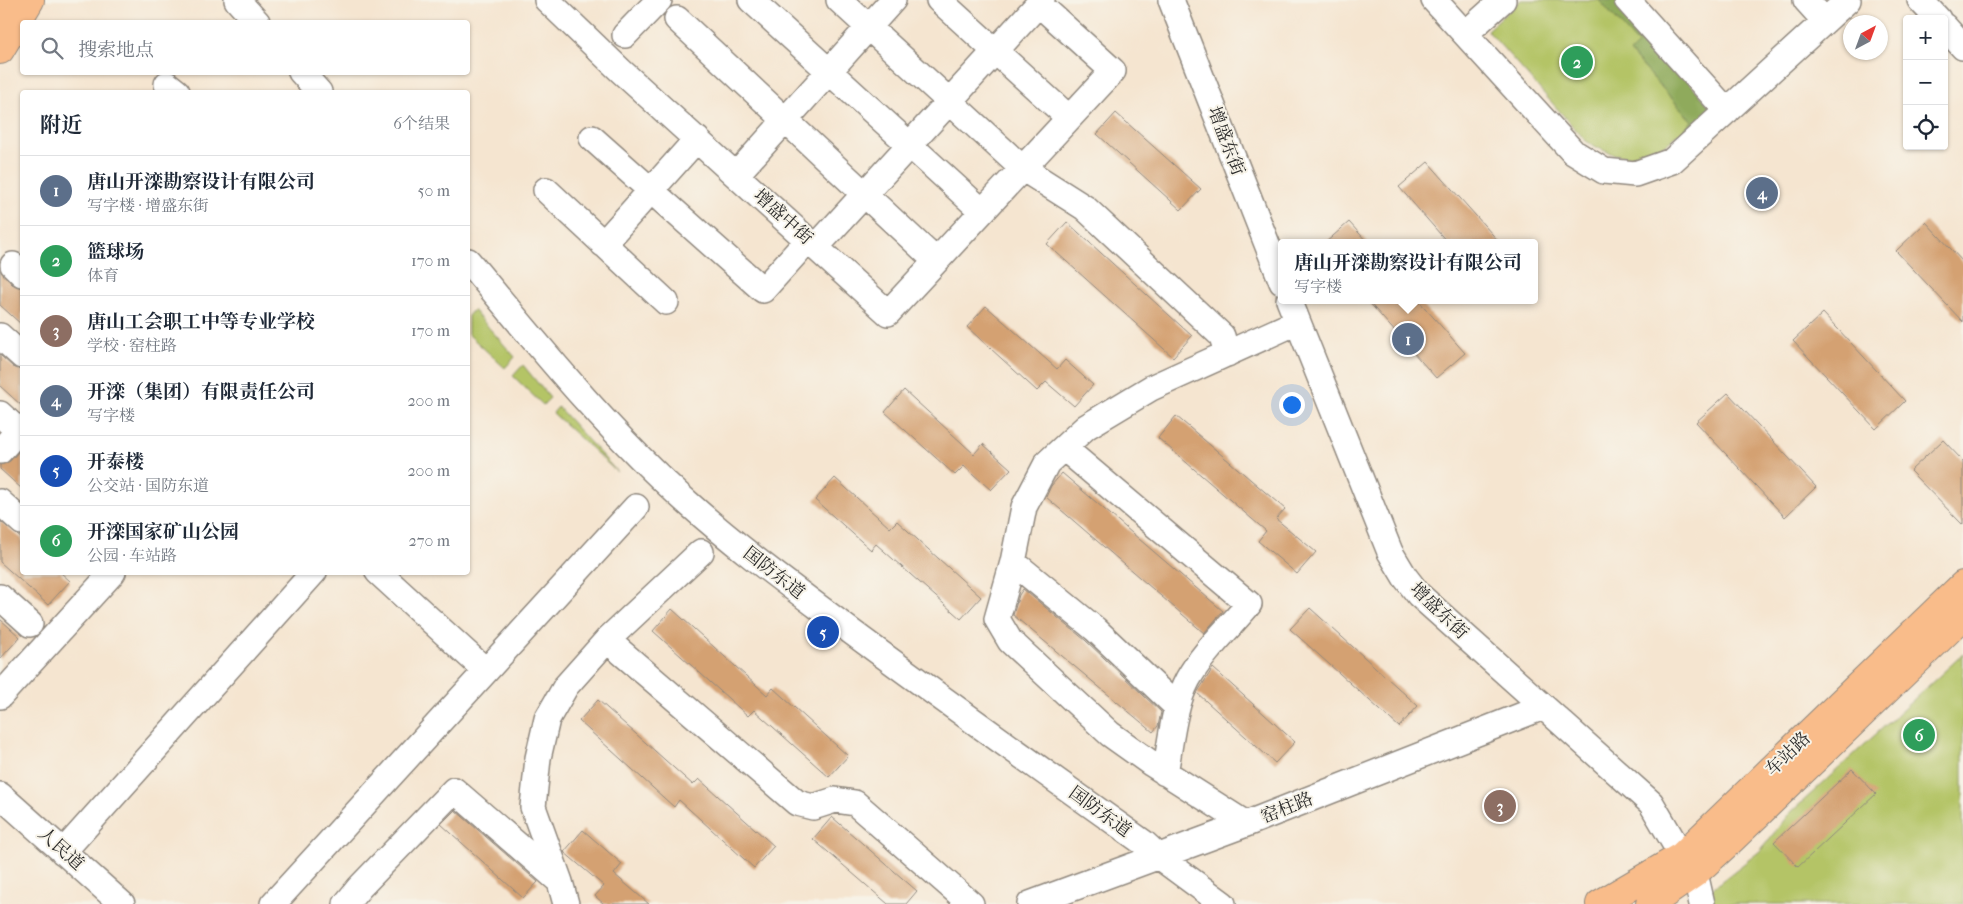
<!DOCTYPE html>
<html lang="zh">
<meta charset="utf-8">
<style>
:root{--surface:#fff;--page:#f6f6f7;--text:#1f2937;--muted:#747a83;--line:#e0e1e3;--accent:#7c3aed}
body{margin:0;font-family:"IM FELL French Canon","Noto Serif SC",serif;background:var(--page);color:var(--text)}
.controls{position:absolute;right:15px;top:15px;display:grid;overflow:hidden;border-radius:5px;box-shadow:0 1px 4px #0004}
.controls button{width:45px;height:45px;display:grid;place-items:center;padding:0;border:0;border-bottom:1px solid var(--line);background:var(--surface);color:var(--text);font:25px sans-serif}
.compass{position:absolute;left:1843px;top:15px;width:45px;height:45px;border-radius:50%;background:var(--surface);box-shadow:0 1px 4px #0004;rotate:41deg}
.you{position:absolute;left:1291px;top:404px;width:18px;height:18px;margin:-12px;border:4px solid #fff;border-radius:50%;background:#1a73e8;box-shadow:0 0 0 8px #1a73e833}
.badge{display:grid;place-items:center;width:32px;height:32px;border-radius:50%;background:var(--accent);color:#fff;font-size:16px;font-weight:700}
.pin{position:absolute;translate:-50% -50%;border:2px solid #fff;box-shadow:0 1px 5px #0006}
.popup{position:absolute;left:1278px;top:239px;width:260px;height:65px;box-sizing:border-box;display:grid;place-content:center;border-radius:5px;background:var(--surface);filter:drop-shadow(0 1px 4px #0005);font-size:16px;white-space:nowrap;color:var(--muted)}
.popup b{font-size:19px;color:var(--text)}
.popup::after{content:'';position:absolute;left:50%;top:100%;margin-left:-10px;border:10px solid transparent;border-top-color:var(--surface)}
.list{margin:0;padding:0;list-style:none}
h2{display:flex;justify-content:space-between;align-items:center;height:65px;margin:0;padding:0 20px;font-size:21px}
h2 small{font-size:16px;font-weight:400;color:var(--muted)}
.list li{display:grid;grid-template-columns:32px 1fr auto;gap:15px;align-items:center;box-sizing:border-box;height:70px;padding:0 20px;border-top:1px solid var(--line)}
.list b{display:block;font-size:19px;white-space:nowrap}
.list p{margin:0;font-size:16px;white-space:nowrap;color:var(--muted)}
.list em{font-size:16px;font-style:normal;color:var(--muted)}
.icon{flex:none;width:28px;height:28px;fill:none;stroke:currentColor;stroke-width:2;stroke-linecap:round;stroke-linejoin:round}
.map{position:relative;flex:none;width:1963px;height:904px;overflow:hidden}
.search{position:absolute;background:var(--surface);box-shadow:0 1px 4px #0004;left:20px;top:20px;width:450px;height:55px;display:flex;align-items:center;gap:12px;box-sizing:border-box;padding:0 18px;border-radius:5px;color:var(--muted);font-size:19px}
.panel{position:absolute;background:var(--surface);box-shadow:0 1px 4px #0004;left:20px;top:90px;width:450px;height:485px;border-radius:5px}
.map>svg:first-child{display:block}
.green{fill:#b4c466;stroke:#707848}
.forest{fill:#8faa5b;stroke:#5d6a43}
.building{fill:#d4a172}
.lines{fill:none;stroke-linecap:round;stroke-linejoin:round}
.minor-casing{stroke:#90887e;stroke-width:28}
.major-casing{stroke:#90887e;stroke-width:30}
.minor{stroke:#fff;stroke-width:25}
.major{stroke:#f9bc8a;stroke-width:28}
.labels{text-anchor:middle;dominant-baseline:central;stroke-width:4;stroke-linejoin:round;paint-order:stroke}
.street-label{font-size:18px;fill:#2b2b2b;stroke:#f7f3e8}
</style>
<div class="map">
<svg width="1963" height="904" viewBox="0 0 1963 904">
<rect width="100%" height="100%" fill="#f7f3e8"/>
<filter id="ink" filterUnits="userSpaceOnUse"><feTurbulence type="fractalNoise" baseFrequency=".02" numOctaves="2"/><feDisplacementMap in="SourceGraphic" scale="10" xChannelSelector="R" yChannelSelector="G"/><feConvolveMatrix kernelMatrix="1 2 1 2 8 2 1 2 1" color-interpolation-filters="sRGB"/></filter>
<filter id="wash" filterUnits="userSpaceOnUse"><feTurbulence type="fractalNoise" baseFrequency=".0096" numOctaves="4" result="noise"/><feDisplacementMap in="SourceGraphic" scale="20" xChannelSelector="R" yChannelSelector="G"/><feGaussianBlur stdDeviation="1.12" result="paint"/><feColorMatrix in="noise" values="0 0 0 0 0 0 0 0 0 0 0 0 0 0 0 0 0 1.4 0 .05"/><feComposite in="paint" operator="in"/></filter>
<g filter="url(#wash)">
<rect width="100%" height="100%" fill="#f5e5d0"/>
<path class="green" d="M1521,0h78l39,44 -8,8 62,69c-34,36 -61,48 -106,20l-99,-111z
M473,310l42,47 -10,11 -37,-34v-18z
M523,365l27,33 -7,7 -30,-29z
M558,407l59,65 -64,-59z
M1963,654v250h-271l68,-53 28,-36z"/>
<path class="forest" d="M1599,0h21l93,110 -17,20 -14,1 10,-10 -62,-69 8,-8z"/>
<g id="blocks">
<path class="building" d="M1116,113l85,76 -20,21 -84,-76z
M1428,162l72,81h-52l-49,-56z
M1067,222l125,114 -19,21 -126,-113z
M1349,222l19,21h-43z
M1926,222l37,40v60l-67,-71z
M0,270l12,14 10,4v37l-22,-20z
M1367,300h51l47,53 -29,25z
M986,306l71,63 8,-9 28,25 -19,21 -28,-24 -9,9 -70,-64z
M1823,313l82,88 -29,28 -83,-88z
M0,355l13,12 9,3v36l-22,-20z
M904,390l70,64 9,-10 28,25 -20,21 -27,-24 -9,9 -70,-63z
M1728,393l88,94 -31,30 -89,-95z
M1176,416l109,93 -9,10 40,33 -19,22 -39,-33 8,-10 -108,-93z
M1943,440l20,21v64l-53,-54z
M22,448v41l-22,-20v-4l10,-4z
M1062,473l161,138 -19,22 -158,-136 5,-11z
M835,478l55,50 7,-7 84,76 -20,22 -85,-75 -5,6 -56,-50z
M0,521l22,18v33h38l10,9 -22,24 -48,-43z
M1023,589l62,51 76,72 -3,14 -5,6 -140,-117 6,-20z
M1310,608l108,98 -19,21 -109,-98z
M672,609l95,86 6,-7 75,68 -19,21 -75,-67 -6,6 -95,-85z
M0,619l20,18 -20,22z
M1213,668l82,74 -20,21 -78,-70z
M598,700l95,85 6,-6 75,67 -20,22 -75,-68 -5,7 -95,-86z
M1852,769l24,25 -78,73 -24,-25z
M455,810l83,72 -15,16 -82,-74z
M832,817l85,74 -11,13h-18l-75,-65z
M583,830l39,34 -8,10 35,30h-45l-9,-8 9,-10 -40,-34z"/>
</g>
</g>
<g filter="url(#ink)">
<use href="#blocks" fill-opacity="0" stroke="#90887e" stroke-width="1"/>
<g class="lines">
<defs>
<path id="minor" d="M237,0l20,22
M547,0l74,71 267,242 225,-242 -74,-67
M751,0l231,211
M839,0l183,168 63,40 137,128 5,18
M939,0l130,118
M1171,0l111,282
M1434,0l139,152 31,19 31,3 37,-13 176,-161
M1627,0l100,111
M1806,0l19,21
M1920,0l18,19
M677,19l259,242
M1944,26l19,21
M1465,34l38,-34
M625,35l34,-35
M301,72l18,20
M167,84l10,8
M592,138l171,152 45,-50
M736,175l157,-175
M546,190l120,112
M603,244l94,-105
M816,247l226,-247
M468,261c70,84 139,170 221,243 49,44 103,83 156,123 98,73 199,145 299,216l14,13 65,48
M13,265l9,9
M1289,300l101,252 15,25 14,18 232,208 31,53 13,17 7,31
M0,336l22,20
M0,414l22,20
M1064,448l185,156c-20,24 -46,48 -61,75 -15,28 -17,63 -23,94
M0,451l22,-24
M0,502l22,20
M1013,562l82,67 82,78
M378,572l108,99
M0,597l30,27
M607,640l190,163 16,4 22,-7 20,3 116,101
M0,696l113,-124
M0,795l122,109
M1246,824l-94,-60 -42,-30 -100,-93 -13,-22 16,-57 11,-55 23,-44 39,-36 65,-39 146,-66
M63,852l251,-280
M273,904l363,-397
M346,904l13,-16 95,-98 104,90
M566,904l-6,-22 -27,-75 5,-49 9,-39 19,-33 41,-46 94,-88
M1030,904l216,-80 297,-117"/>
<path id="major" d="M0,12l6,-12
M0,50l30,-50
M1600,904l82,-48 281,-271
M1650,904l45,-31 37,-34 231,-223"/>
</defs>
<use href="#minor" class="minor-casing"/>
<use href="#major" class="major-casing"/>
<use href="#minor" class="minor"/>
<use href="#major" class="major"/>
</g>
</g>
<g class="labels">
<g class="street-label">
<text transform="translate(1226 141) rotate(69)">增盛东街</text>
<text transform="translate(783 217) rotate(42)">增盛中街</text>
<text transform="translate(774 573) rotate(38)">国防东道</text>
<text transform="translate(1439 611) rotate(44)">增盛东街</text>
<text transform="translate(1788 754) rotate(-44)">车站路</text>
<text transform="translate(1287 808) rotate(-22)">窑柱路</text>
<text transform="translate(1100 812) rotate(36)">国防东道</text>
<text transform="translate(61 849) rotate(42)">人民道</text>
</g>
</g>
</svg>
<div class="controls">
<button>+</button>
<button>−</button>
<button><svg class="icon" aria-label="locate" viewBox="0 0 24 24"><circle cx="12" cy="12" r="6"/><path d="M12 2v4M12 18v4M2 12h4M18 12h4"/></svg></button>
</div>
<svg class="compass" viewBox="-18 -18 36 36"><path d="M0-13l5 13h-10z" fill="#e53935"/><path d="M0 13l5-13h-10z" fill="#747a83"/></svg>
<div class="you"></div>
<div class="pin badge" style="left:1408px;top:339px;background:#5c6f8a">1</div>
<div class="popup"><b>唐山开滦勘察设计有限公司</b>写字楼</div>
<div class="pin badge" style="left:1577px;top:62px;background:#2e9e5b">2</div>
<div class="pin badge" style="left:1500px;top:806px;background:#8d6e63">3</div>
<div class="pin badge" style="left:1762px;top:193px;background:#5c6f8a">4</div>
<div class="pin badge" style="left:823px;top:632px;background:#1a4fb4">5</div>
<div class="pin badge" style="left:1919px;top:735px;background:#2e9e5b">6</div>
<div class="search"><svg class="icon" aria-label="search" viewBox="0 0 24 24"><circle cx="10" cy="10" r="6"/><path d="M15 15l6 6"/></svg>搜索地点</div>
<section class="panel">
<h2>附近<small>6个结果</small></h2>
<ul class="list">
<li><span class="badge" style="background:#5c6f8a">1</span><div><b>唐山开滦勘察设计有限公司</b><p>写字楼 · 增盛东街</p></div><em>50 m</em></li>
<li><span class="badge" style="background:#2e9e5b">2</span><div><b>篮球场</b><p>体育</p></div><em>170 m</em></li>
<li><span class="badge" style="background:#8d6e63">3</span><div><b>唐山工会职工中等专业学校</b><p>学校 · 窑柱路</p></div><em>170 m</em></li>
<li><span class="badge" style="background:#5c6f8a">4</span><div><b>开滦（集团）有限责任公司</b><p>写字楼</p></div><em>200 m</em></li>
<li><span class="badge" style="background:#1a4fb4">5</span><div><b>开泰楼</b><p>公交站 · 国防东道</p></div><em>200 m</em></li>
<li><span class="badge" style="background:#2e9e5b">6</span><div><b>开滦国家矿山公园</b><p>公园 · 车站路</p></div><em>270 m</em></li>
</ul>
</section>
</div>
